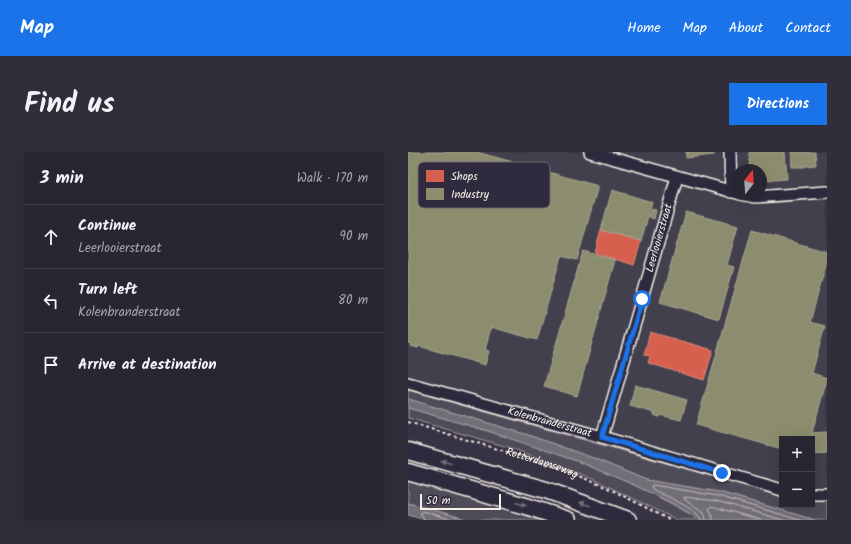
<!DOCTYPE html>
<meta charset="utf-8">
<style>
:root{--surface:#292633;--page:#312e3b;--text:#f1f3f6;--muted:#a5a5ac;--line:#45434e;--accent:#1a73e8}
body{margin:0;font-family:Kalam,sans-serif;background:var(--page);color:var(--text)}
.controls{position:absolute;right:12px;bottom:12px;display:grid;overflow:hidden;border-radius:0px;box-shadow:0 4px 16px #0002}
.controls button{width:36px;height:36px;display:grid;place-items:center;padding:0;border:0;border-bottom:1px solid var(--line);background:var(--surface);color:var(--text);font:20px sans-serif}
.compass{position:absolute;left:323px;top:12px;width:36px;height:36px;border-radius:50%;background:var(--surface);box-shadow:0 4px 16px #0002;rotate:17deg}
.scale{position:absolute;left:12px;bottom:10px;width:81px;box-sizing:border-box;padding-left:4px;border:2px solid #f4f1e8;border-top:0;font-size:11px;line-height:14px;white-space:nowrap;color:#f4f1e8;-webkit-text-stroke:3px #2f2a3d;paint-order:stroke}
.stop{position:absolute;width:12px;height:12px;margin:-9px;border:3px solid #1a73e8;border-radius:50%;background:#fff}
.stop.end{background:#1a73e8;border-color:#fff;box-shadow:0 1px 4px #0008}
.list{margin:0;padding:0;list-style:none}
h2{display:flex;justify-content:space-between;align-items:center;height:52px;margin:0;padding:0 16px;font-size:17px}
h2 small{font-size:13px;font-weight:400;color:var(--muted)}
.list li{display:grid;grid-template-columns:26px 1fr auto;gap:12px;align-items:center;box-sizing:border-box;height:64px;padding:0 16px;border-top:1px solid var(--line)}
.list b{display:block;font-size:15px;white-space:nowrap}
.list p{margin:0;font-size:13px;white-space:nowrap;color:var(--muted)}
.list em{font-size:13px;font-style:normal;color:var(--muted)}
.icon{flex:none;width:22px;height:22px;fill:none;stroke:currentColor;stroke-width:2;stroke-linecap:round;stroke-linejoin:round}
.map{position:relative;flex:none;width:419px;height:368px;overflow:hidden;border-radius:0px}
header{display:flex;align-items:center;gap:24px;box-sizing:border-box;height:56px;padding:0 20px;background:var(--accent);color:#fff}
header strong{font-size:19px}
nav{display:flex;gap:22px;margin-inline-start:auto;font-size:14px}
.intro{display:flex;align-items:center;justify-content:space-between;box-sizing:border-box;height:96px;padding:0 24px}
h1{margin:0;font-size:28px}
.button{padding:10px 18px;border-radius:0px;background:var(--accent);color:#fff;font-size:14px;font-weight:700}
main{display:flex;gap:24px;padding:0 24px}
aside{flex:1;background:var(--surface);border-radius:0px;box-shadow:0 4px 16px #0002}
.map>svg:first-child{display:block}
.built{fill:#433f4e;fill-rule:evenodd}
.green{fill:#504b59;stroke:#a29ea0}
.water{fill:#726e77;stroke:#a6a2a4}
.shops{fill:#d6604d;stroke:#df8c7c}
.industry{fill:#8c8c6e;stroke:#abaa93}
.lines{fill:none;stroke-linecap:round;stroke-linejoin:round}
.shore{stroke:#c0bdbb;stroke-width:1}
.street-casing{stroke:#f4f1e8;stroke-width:14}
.secondary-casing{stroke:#f4f1e8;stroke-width:19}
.path{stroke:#f4f1e8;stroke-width:2;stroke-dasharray:3 3;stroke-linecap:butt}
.street{stroke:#2f2a3d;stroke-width:11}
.secondary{stroke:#2f2a3d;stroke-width:16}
.oneway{fill:#747079}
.route{stroke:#1a73e8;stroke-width:5}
.labels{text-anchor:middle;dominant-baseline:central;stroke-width:4;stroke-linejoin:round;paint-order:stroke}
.street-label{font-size:11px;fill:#f4f1e8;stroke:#2f2a3d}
.key{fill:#2f2a3d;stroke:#6a6670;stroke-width:1}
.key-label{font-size:11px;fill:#f4f1e8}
</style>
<header>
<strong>Map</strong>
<nav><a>Home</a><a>Map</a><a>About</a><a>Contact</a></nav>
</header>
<div class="intro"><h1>Find us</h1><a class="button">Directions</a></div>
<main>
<aside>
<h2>3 min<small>Walk · 170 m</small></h2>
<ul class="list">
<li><svg class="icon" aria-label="ahead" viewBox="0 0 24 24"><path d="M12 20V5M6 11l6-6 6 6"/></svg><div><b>Continue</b><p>Leerlooierstraat</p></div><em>90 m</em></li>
<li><svg class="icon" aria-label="left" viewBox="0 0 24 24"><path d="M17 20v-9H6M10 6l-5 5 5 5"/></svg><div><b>Turn left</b><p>Kolenbranderstraat</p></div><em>80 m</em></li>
<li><svg class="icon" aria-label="arrive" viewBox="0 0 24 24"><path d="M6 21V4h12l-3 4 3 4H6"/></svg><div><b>Arrive at destination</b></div></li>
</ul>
</aside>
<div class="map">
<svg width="419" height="368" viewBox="0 0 419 368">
<rect width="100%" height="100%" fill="#373244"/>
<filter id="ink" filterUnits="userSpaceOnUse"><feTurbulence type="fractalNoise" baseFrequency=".025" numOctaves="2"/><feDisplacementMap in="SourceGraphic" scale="8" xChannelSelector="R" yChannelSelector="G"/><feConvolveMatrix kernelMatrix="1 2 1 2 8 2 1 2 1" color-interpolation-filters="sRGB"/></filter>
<g filter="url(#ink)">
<path class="built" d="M0,0h419v368h-21l-219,-65 -179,-42zM329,18h24v24h-24zM374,287h30v66h-30z"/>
<path class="green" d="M0,238l374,106v9h30v-5l15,-1v21h-12l-96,-28 -73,-12 -53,-22 -65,-23 -120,-36z
M0,256c100,28 203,58 292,112h-23l-84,-41 -82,-31 -103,-30z
M0,327l141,41h-80l-61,-17z"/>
<path class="water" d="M0,247l120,36 65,23 53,22 73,12 96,28h-115l-26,-16 -40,-19 -52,-22 -97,-33 -77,-22z
M0,351l61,17h-43l-18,-5z"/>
<path class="shops" d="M193,78l40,11 -7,24 -39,-12z
M242,180l63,18 -9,30 -56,-17 2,-7 -6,-1z"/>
<path class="industry" d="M0,0h69l121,34 -21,74 -16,-4 -24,84 -46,-13 -6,23 4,1 -4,14 -66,-19 -1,2 -8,-2 1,-2 -3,-1z
M278,0h28v3l-28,3z
M341,0h36l2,27 -26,2v-11h-11z
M383,0h24l1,13 -11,1v1h-13z
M204,38l40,12 -11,39 -40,-11z
M244,57l4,1 -2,9 -5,-2z
M278,60l52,14 -11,39 7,2 -15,52 -59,-17z
M344,78l75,22v9l-17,61 15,4 -13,47 15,5v1l-15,54 15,-1v21l-15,1v-15h-30v10l-86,-24z
M175,99l32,9 -38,136 -33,-10z
M227,233l52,15 -6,20 -21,-5 -1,2 -5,-2 1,-2 -25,-7z"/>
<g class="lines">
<path class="shore" d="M16,368l-1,-3 -3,-4 2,-2 32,9
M293,368c-1,-10 -40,-26 -49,-31l-1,-3 2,-1 65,11 82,24
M298,368l-2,-8 -19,-12 -1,-3 33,4 66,19
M305,368l-1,-6 -3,-5 2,-3 50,14"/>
<defs>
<g id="street">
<path d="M182,0l147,41"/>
<path d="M322,0l1,40"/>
<path d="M332,42l15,3 72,-5"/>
<path id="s2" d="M0,231l194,54 180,53"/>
<path id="s3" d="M194,285l75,-260"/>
<path d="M404,342h15"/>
</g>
<path id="secondary" d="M0,299l138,39 82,30
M0,320l121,35 39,13"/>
</defs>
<use href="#street" class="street-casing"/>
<use href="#secondary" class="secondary-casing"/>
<path class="path" id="s1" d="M0,270l149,45 53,22 60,31"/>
<use href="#street" class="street"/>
<use href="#secondary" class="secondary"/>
</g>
<defs><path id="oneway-solid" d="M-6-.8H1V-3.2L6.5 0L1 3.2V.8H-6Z"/></defs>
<g class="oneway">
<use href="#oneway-solid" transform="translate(38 310) rotate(-164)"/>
<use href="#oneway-solid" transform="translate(113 352) rotate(16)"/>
<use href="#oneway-solid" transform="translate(177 352) rotate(-160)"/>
</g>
</g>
<g class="lines" filter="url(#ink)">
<path class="route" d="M234,147l-40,138 120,36"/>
</g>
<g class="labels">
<g class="street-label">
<text stroke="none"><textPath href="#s3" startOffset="207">Leerlooierstraat</textPath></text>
<text stroke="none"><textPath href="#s2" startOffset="147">Kolenbranderstraat</textPath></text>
<text stroke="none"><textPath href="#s1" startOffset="140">Rotterdamseweg</textPath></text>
</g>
</g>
<rect x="10" y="10" width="132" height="46" rx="6" class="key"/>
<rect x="18" y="18" width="18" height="12" fill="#d6604d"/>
<rect x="18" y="36" width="18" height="12" fill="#8c8c6e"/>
<g class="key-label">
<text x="43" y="28">Shops</text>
<text x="43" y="46">Industry</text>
</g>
</svg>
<div class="controls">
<button>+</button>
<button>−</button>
</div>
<svg class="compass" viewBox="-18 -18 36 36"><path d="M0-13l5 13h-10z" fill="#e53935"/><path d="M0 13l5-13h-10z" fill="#a5a5ac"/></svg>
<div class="scale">50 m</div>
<div class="stop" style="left:234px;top:147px"></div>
<div class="stop end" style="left:314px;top:321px"></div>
</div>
</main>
